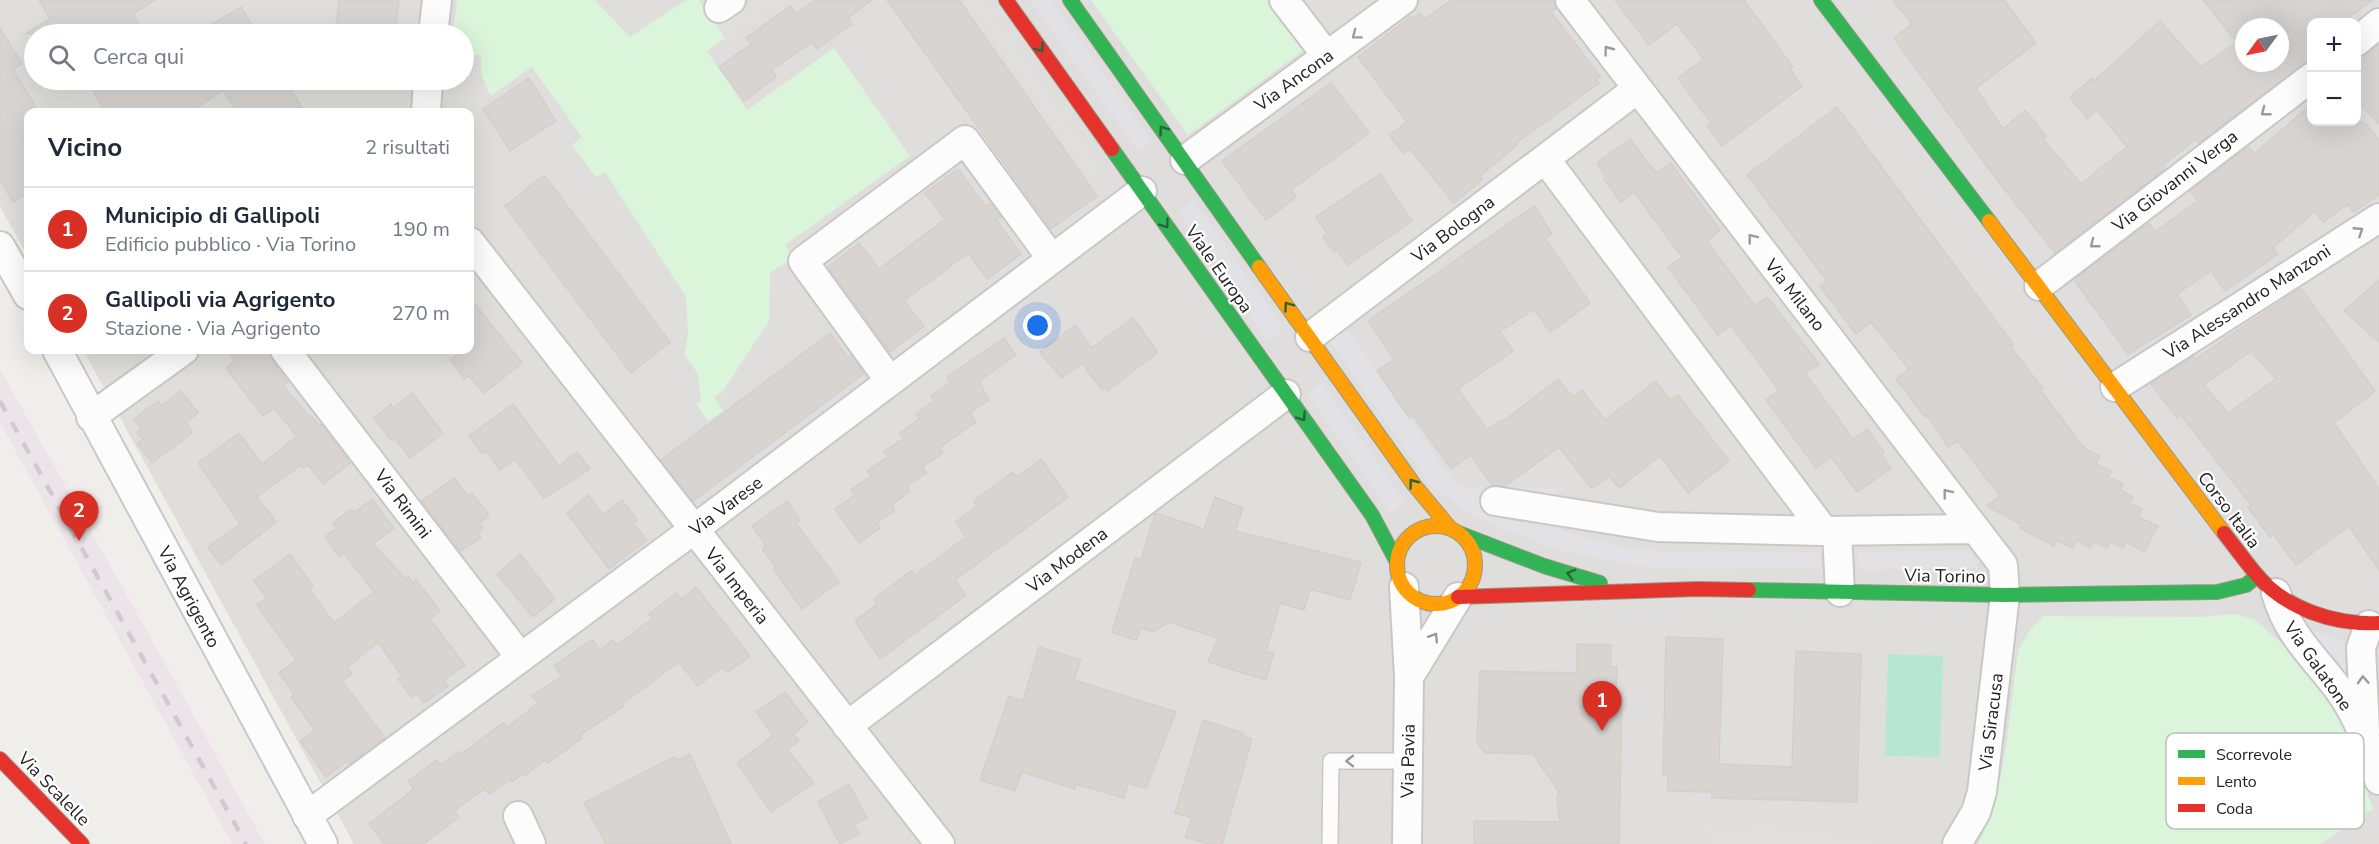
<!DOCTYPE html>
<html lang="it">
<meta charset="utf-8">
<style>
:root{--surface:#fff;--page:#f6f6f7;--text:#1f2937;--muted:#747a83;--line:#e0e1e3;--accent:#d93025}
body{margin:0;font-family:"Nunito Sans",sans-serif;background:var(--page);color:var(--text)}
.controls{position:absolute;right:18px;top:18px;display:grid;overflow:hidden;border-radius:12px;box-shadow:0 6px 24px #0002}
.controls button{width:54px;height:54px;display:grid;place-items:center;padding:0;border:0;border-bottom:2px solid var(--line);background:var(--surface);color:var(--text);font:30px sans-serif}
.compass{position:absolute;left:2235px;top:18px;width:54px;height:54px;border-radius:50%;background:var(--surface);box-shadow:0 6px 24px #0002;rotate:237deg}
.you{position:absolute;left:1038px;top:326px;width:21px;height:21px;margin:-15px;border:4px solid #fff;border-radius:50%;background:#1a73e8;box-shadow:0 0 0 9px #1a73e833}
.badge{display:grid;place-items:center;width:39px;height:39px;border-radius:50%;background:var(--accent);color:#fff;font-size:20px;font-weight:700}
.pin{position:absolute;translate:-50% -50px;filter:drop-shadow(0 2px 3px #0008)}
.pin::after{content:'';position:absolute;top:32px;width:21px;height:18px;background:inherit;clip-path:polygon(0 0,100% 0,50% 100%)}
.list{margin:0;padding:0;list-style:none}
h2{display:flex;justify-content:space-between;align-items:center;height:78px;margin:0;padding:0 24px;font-size:26px}
h2 small{font-size:20px;font-weight:400;color:var(--muted)}
.list li{display:grid;grid-template-columns:39px 1fr auto;gap:18px;align-items:center;box-sizing:border-box;height:84px;padding:0 24px;border-top:2px solid var(--line)}
.list b{display:block;font-size:22px;white-space:nowrap}
.list p{margin:0;font-size:20px;white-space:nowrap;color:var(--muted)}
.list em{font-size:20px;font-style:normal;color:var(--muted)}
.icon{flex:none;width:33px;height:33px;fill:none;stroke:currentColor;stroke-width:2;stroke-linecap:round;stroke-linejoin:round}
.map{position:relative;flex:none;width:2379px;height:844px;overflow:hidden}
.search{position:absolute;background:var(--surface);box-shadow:0 6px 24px #0002;left:24px;top:24px;width:450px;height:66px;display:flex;align-items:center;gap:15px;box-sizing:border-box;padding:0 21px;border-radius:33px;color:var(--muted);font-size:22px}
.panel{position:absolute;background:var(--surface);box-shadow:0 6px 24px #0002;left:24px;top:108px;width:450px;height:246px;border-radius:12px}
.map>svg:first-child{display:block}
.residential{fill:#dfdedc;fill-rule:evenodd}
.industrial{fill:#ede4e9}
.park{fill:#daf5da}
.pitch{fill:#b7e6d2}
.parking{fill:#e0dfde}
.plaza{fill:#e2e1e5}
.building{fill:#d7d4d2;stroke:#d3d0cc;stroke-width:1.5;fill-rule:evenodd}
.lines{fill:none;stroke-linecap:round;stroke-linejoin:round}
.lane-casing{stroke:#c9c8c7;stroke-width:18}
.street-casing{stroke:#c9c8c7;stroke-width:32}
.fast-casing{stroke:#999a82;stroke-width:16}
.slow-casing{stroke:#999a82;stroke-width:16}
.jam-casing{stroke:#999a82;stroke-width:16}
.lane{stroke:#fdfcfc;stroke-width:15}
.street{stroke:#fdfcfc;stroke-width:28}
.fast{stroke:#30b455;stroke-width:14}
.slow{stroke:#ff9f0a;stroke-width:14}
.jam{stroke:#e5322d;stroke-width:14}
.rail{stroke:#ccc;stroke-width:4.5;stroke-dasharray:12 12;stroke-linecap:butt}
.oneway{stroke:#9a9a9a}
.oneway2{stroke:#286439}
.labels{text-anchor:middle;dominant-baseline:central;stroke-width:4.5;stroke-linejoin:round;paint-order:stroke}
.street-label{font-size:18px;fill:#222;stroke:#fff}
.key{fill:#fff;stroke:#bdbdbd;stroke-width:1.5}
.key-label{font-size:16px;fill:#222}
</style>
<div class="map">
<svg width="2379" height="844" viewBox="0 0 2379 844">
<rect width="100%" height="100%" fill="#f0eeeb"/>
<path class="residential" d="M0,0h2379v844h-2025l-271,-494h387v-238h-442v144l-28,-49zM2312,22h44v100h-44zM2244,27h36v36h-36zM34,34h430v46h-430z"/>
<path class="industrial" d="M0,369l152,271 113,204h-33l-232,-421z"/>
<path class="park" d="M457,0h138l35,37 56,-37h13l26,38 -18,13 40,59 87,-62 76,108 -125,89 8,13 -23,15 -1,48 -46,70 -9,6 9,14 -15,10 -12,-17 5,-3 -3,-27 -14,-20 4,-19 -2,-38 -81,-125 -9,5 -24,-32 10,-8 -50,-70 -42,29 -9,-23v-18h-17v-21h-11z
M1091,0h188l33,44 -124,91z
M2234,614l20,5 42,37 41,53 36,100 -53,35h-342c30,-56 30,-134 41,-196l12,-19 13,-13 156,1z"/>
<path class="pitch" d="M1888,654l55,2 -3,101 -55,-1z"/>
<path class="parking" d="M754,0h28l-54,38 -9,-13z
M966,0h18l120,172 -12,8z
M1710,828l162,8v8h-162z"/>
<path class="plaza" d="M1030,0h21l101,141 -14,10z
M1193,200l91,129 -16,11 -90,-129z
M1343,324l113,160 8,3 92,2 -2,8 -39,17 54,19 63,16 72,4h116l1,16 -166,-1 -77,-13 -37,-11 -63,-25 -49,-35 -102,-147z
M1322,383l84,120 -15,11 -84,-121z
M1971,551l7,17 -119,2 -1,-18z
M2316,631l23,7 8,8 6,38 -3,3 -38,-52z"/>
<path class="building" d="M39,0h116l-22,14 12,20h-120l25,-15z
M339,0h60l-4,34h-60z
M815,0h57l-24,18 4,6 -35,25 -5,-7 -40,28 4,7 -32,24 -25,-34 32,-23 -5,-6 44,-32 6,8z
M887,0h72l138,196 -46,33z
M1451,0h103l2,8 -5,4 49,64 -4,3 3,4 -83,60 1,2 -37,31 3,3 -29,24 -45,-55 -6,5 -14,-18 18,-13 -49,-65 54,-41 1,2 7,-5 5,6z
M1615,0h129l49,67 -3,2 12,17 -80,60 -15,-20 4,-3 -33,-45 26,-19 -27,-35 -28,21z
M1893,0h111l32,43 -60,45 27,41 22,-19 21,26 -3,3 38,45 46,-37 -30,-37 -10,9 -17,-22 22,-19 2,3 66,-60 41,46 36,-25 -34,-42h170l-31,22h-30v35l-113,86 -3,-4 -33,26 2,4 -110,84 -64,-81 -97,-134 18,-14zM2244,27h36v36h-36z
M241,7l17,27h-63z
M0,28l22,36 -9,5 26,43h-11v80l-15,10 -13,-22z
M2379,44v80l-23,-25v-35z
M529,78l27,43 -46,30 -27,-42z
M87,80h85l7,13 26,-13h80l20,32h-69l-13,-22 -32,22h-86z
M1331,83l38,50 -78,57 5,7 -30,23 -44,-59z
M2312,104v18h52l15,18v55l-26,17 -5,-8 -25,18 -8,-11 -42,37 5,6 -53,37 -14,-20 -34,23 14,21 -63,39 -54,-74 75,-57 6,9 43,-31 -8,-10 58,-44 7,6z
M1837,107l176,237 -3,2 33,43 -2,2 44,58 15,7 -4,8 15,7 -3,6 15,7 -3,6 13,7 -4,6 13,6 -3,8 19,9 -14,26 -18,-10 -3,6 -13,-6 -3,6 -13,-7 -4,7 -13,-8 -5,8 -15,-8 -3,6 -34,-18 2,-3 -35,-19 13,-10 -42,-55 -10,6 -21,-32 -2,2 -29,-38 13,-10 -38,-47 -15,12 -36,-48 7,-5 -80,-106z
M1630,139l26,34 15,-10 49,67 -13,11 48,65 12,-9 52,67 -14,9 48,66 14,-10 17,23 -3,2 10,14 -34,24 -26,-35 -15,11 -50,-68 13,-10 -48,-65 -13,10 -33,-45 -17,-23 14,-10 -48,-65 -13,10 -17,-23 2,-2 -9,-14z
M958,169l27,37 5,-3 11,14 -5,3 25,34 -34,25 -19,-26 -64,48 20,25 -34,26 -62,-85 31,-24 20,26 66,-50 -20,-26z
M1380,174l32,47 -64,44 -11,-15 -3,2 -11,-15 4,-4 -11,-16z
M544,175l126,167 -39,31 -126,-167z
M1534,206l18,28 -7,4 45,65 -40,29 -16,-23 -34,23 13,19 -55,38 29,41 14,-10 1,2 56,-43 15,18 9,-7 23,30 51,-39 14,19 8,-5 51,66 -41,32 -28,-37 -41,32 -10,-12 -17,13 -33,-42 -54,39 -13,-1 -21,-30 -20,14 -38,-54 -4,3 -32,-47 17,-12 -26,-38z
M2379,280v62l-35,-31z
M2301,288l74,103 -41,32 45,66v81l-30,-44 -53,39 -23,-31 -3,3 -22,-30 3,-2 -70,-90 -4,3 -26,-34 42,-28 2,3zM2251,351l25,28 -48,34 -24,-28z
M470,298l52,65 -38,30 -15,-17 -4,3 -15,-19 14,-10h6z
M1133,318l25,34 -51,39 -2,-3 -3,2 -20,-27 -20,15 -23,-26 36,-27 17,23z
M830,333l18,25 3,-3 12,17 -1,3 -169,126 -32,-41z
M1004,338l12,17 -37,26 10,19 -19,13 6,9 -37,26 4,5 -21,14 4,6 -19,13 3,5 -18,14 3,5 -18,13 3,5 -21,15 -24,-34 20,-14 -4,-5 20,-14 -4,-5 21,-14 -4,-5 20,-14 -4,-5 19,-14 -3,-5 18,-13 -3,-5 20,-14 -4,-5z
M227,350h37l24,32 -5,4 27,31 1,-1 8,9 2,-1 29,39 -27,21 -15,-19 -5,3 -2,-3 -44,32 19,25 -55,43 -13,-18 32,-23 -42,-61 41,-30 23,31 35,-28 -23,-28 -11,8 -37,-48 9,-8z
M181,391l17,22 -12,10 7,9 -41,31 -15,-20 6,-4 -6,-7 4,-3 -7,-10 24,-18 3,5z
M412,393l31,40 -33,25 -15,-20 -3,3 -18,-23 17,-14 2,4z
M513,404l46,62 18,-14 13,17 -46,29 -29,-39 -15,11 -14,-19 -4,3 -13,-18z
M1041,459l27,38 -113,83 11,15 -86,64 -25,-38 22,-17 -3,-5 38,-29 3,5 51,-38 -10,-15 21,-16 -3,-5 39,-29 4,5z
M454,478l14,18 4,-3 17,22 -10,9 4,4 -5,6 3,4 -21,13 -38,-50z
M588,495l15,20 19,-15 15,20 -4,2 14,18 -38,29 -42,-56z
M1215,497l28,11 -8,23 126,31 -11,38 -40,-11 -6,21 -24,-7 -14,49 8,1 -8,27 -58,-18 10,-24 -49,-16 -16,10 -12,-4 -5,12 -24,-8 23,-74 6,2 14,-47 49,16z
M372,499l22,29 -21,16 33,35 3,-2 4,6 3,-3 24,31 -10,8 35,46 -21,15 4,6 -24,17 -7,-10 -6,4 -13,-18 4,-3 -24,-34 -31,26 5,6 -10,7 43,57 -36,26 -2,-3 -21,16 -26,-36 15,-11 -24,-33 3,-3 -15,-21 17,-13 -39,-55 10,-7 -13,-17 36,-27 23,32 -4,3 25,34 40,-31 -30,-39 -5,4 -14,-20 12,-9 -4,-5 18,-14 3,4z
M787,501l13,19 -4,3 43,59 -37,27 -28,-39 2,-2 -14,-19 4,-3 -14,-20z
M520,554l35,45 -22,18 -36,-43z
M696,587l54,69 -22,16 -6,-5 -24,19 -19,-24 -57,42 2,2 -44,29 2,3 -34,25 -2,-4 -22,17 -2,-2 -10,8 -1,-3 -22,15 -4,-5 -30,21 4,7 -36,27h-38l-16,-20 45,-35 -6,-8 29,-21 3,5 18,-13 2,3 44,-33 4,5 30,-24 -6,-7 30,-20 -8,-10 38,-27 8,11 13,-10 4,5 36,-27 -4,-4 27,-21 5,6z
M1666,637l57,2 -4,125 73,3 4,-116 65,3 -4,148 -145,-4v-6l-44,-1v-16h-5z
M1577,644l34,1v22h6l-1,26h6l-3,151h-145v-23l86,1 -3,-25 2,-5 -26,-38 -48,-1 -8,-10 3,-72 97,2z
M1039,647l42,13 -7,20 102,32 -30,76 -18,-5 -4,15 -48,-14 -1,5 -53,-17 -7,19 -35,-11 29,-84 14,5z
M785,692l23,30 -15,12 6,7 -12,8 27,34 -43,29 -34,-49 36,-27 -17,-24z
M1203,720l40,13v3l9,3 -30,105h-13l-24,-7 7,-19 -17,-5z
M690,754l41,90h-125l-22,-41 90,-46 1,3 7,-2z
M849,784l18,34 -13,7 5,9 -19,10 -22,-42z"/>
<g class="lines">
<defs>
<path id="lane" d="M1330,844l1,-83h78"/>
<path id="street" d="M1284,0l43,56
M1570,0l433,565 2,30 -23,197 -6,20 -19,32
M719,8l12,-8
M433,34l4,-34
M2356,42l23,-19
M426,112l2,-32
M1185,160l218,-160
M1546,160l278,371
M470,242l470,602
M0,246l28,49
M2039,286l273,-209
M1310,337l327,-248
M57,350l266,494
M285,350l236,308
M890,381l-87,-120 162,-121 87,119
M2115,387l264,-169
M91,417l93,-67
M1495,501l163,26 166,4 151,-2
M1837,531l3,61
M1404,587l5,90 -2,167
M2276,593c13,44 38,63 63,97 20,27 30,59 40,90
M1409,677l49,-80
M847,726l439,-332
M2365,732l-4,-84 8,-23
M307,816l386,-286 449,-339
M518,816l13,28"/>
<path id="fast" d="M1070,0l189,267
M1821,0l168,221
M1112,149l260,366 25,47
M1461,534l83,32 56,17
M1749,590l256,5 212,-3 29,-7 11,-9"/>
<path id="slow" d="M1989,221l235,312
M1259,267l156,219 35,42
M1397 565a39 39 0 1 1 78 0a39 39 0 1 1-78 0Z"/>
<path id="jam" d="M1006,0l106,149
M2224,533c11,14 21,28 32,41 29,35 79,51 123,49
M1458,597l240,-8 51,1
M0,759l82,85"/>
</defs>
<use href="#lane" class="lane-casing"/>
<use href="#street" class="street-casing"/>
<use href="#fast" class="fast-casing"/>
<use href="#slow" class="slow-casing"/>
<use href="#jam" class="jam-casing"/>
<use href="#lane" class="lane"/>
<use href="#street" class="street"/>
<use href="#fast" class="fast"/>
<use href="#slow" class="slow"/>
<use href="#jam" class="jam"/>
<path class="rail" d="M0,401l246,443"/>
</g>
<defs><path id="oneway-chevron" d="M-2-3.5L2.5 0L-2 3.5" fill="none" stroke-width="1.6" stroke-linecap="round" stroke-linejoin="round" transform="scale(1.5)"/></defs>
<g class="oneway">
<use href="#oneway-chevron" transform="translate(1356 35) rotate(143)"/>
<use href="#oneway-chevron" transform="translate(1608 50) rotate(-127)"/>
<use href="#oneway-chevron" transform="translate(2265 112) rotate(142)"/>
<use href="#oneway-chevron" transform="translate(2359 231) rotate(-33)"/>
<use href="#oneway-chevron" transform="translate(1752 238) rotate(-128)"/>
<use href="#oneway-chevron" transform="translate(2094 244) rotate(142)"/>
<use href="#oneway-chevron" transform="translate(1947 493) rotate(-128)"/>
<use href="#oneway-chevron" transform="translate(1434 637) rotate(-58)"/>
<use href="#oneway-chevron" transform="translate(2363 680) rotate(-93)"/>
<use href="#oneway-chevron" transform="translate(1350 761) rotate(180)"/>
</g>
<g class="oneway2">
<use href="#oneway-chevron" transform="translate(1040 48) rotate(54)"/>
<use href="#oneway-chevron" transform="translate(1163 130) rotate(-126)"/>
<use href="#oneway-chevron" transform="translate(1165 224) rotate(55)"/>
<use href="#oneway-chevron" transform="translate(1288 306) rotate(-125)"/>
<use href="#oneway-chevron" transform="translate(1302 417) rotate(55)"/>
<use href="#oneway-chevron" transform="translate(1413 483) rotate(-127)"/>
<use href="#oneway-chevron" transform="translate(1571 574) rotate(-164)"/>
</g>
<g class="labels">
<g class="street-label">
<text transform="translate(1294 80) rotate(-36)">Via Ancona</text>
<text transform="translate(2175 181) rotate(-38)">Via Giovanni Verga</text>
<text transform="translate(1453 229) rotate(-37)">Via Bologna</text>
<text transform="translate(1219 269) rotate(55)">Viale Europa</text>
<text transform="translate(1795 295) rotate(52)">Via Milano</text>
<text transform="translate(2247 302) rotate(-33)">Via Alessandro Manzoni</text>
<text transform="translate(403 504) rotate(53)">Via Rimini</text>
<text transform="translate(726 506) rotate(-37)">Via Varese</text>
<text transform="translate(2229 510) rotate(53)">Corso Italia</text>
<text transform="translate(1067 560) rotate(-37)">Via Modena</text>
<text transform="translate(1945 576) rotate(1)">Via Torino</text>
<text transform="translate(737 586) rotate(52)">Via Imperia</text>
<text transform="translate(189 597) rotate(62)">Via Agrigento</text>
<text transform="translate(2318 666) rotate(55)">Via Galatone</text>
<text transform="translate(1991 722) rotate(-83)">Via Siracusa</text>
<text transform="translate(1408 761) rotate(-89)">Via Pavia</text>
<text transform="translate(54 789) rotate(46)">Via Scalelle</text>
</g>
</g>
<rect x="2166" y="733" width="198" height="96" rx="9" class="key"/>
<rect x="2178" y="750" width="27" height="8" fill="#30b455"/>
<rect x="2178" y="777" width="27" height="8" fill="#ff9f0a"/>
<rect x="2178" y="804" width="27" height="8" fill="#e5322d"/>
<g class="key-label">
<text x="2216" y="760">Scorrevole</text>
<text x="2216" y="787">Lento</text>
<text x="2216" y="814">Coda</text>
</g>
</svg>
<div class="controls">
<button>+</button>
<button>−</button>
</div>
<svg class="compass" viewBox="-18 -18 36 36"><path d="M0-13l5 13h-10z" fill="#e53935"/><path d="M0 13l5-13h-10z" fill="#747a83"/></svg>
<div class="you"></div>
<div class="pin badge" style="left:1602px;top:731px">1</div>
<div class="pin badge" style="left:79px;top:541px">2</div>
<div class="search"><svg class="icon" aria-label="search" viewBox="0 0 24 24"><circle cx="10" cy="10" r="6"/><path d="M15 15l6 6"/></svg>Cerca qui</div>
<section class="panel">
<h2>Vicino<small>2 risultati</small></h2>
<ul class="list">
<li><span class="badge">1</span><div><b>Municipio di Gallipoli</b><p>Edificio pubblico · Via Torino</p></div><em>190 m</em></li>
<li><span class="badge">2</span><div><b>Gallipoli via Agrigento</b><p>Stazione · Via Agrigento</p></div><em>270 m</em></li>
</ul>
</section>
</div>
